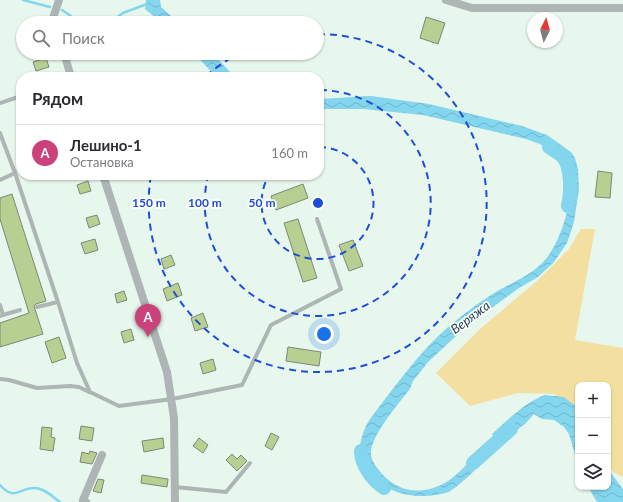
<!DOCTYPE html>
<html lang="ru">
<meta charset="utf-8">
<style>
:root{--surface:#fff;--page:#f7f7f7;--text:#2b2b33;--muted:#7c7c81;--line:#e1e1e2;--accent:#cb4179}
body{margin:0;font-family:Lato,sans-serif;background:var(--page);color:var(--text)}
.controls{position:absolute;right:12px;bottom:12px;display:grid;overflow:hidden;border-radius:8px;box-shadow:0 1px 3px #0004}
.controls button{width:36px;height:36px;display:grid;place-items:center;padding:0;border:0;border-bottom:1px solid var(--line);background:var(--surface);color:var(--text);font:20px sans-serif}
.compass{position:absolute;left:527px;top:12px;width:36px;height:36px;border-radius:50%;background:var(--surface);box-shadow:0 1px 3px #0004;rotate:6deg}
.you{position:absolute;left:324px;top:334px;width:14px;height:14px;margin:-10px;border:3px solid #fff;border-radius:50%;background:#1a73e8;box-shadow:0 0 0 6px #1a73e833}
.badge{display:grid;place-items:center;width:26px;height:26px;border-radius:50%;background:var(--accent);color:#fff;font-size:13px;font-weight:700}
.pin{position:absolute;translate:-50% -33px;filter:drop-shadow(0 1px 2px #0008)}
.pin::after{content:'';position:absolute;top:21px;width:14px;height:12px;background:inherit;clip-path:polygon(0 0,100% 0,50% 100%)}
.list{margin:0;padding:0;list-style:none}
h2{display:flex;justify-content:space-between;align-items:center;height:52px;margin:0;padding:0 16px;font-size:17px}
h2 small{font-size:13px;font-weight:400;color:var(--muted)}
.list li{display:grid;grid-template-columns:26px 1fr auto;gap:12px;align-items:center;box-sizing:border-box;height:56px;padding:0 16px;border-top:1px solid var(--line)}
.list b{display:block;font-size:15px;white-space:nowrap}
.list p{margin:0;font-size:13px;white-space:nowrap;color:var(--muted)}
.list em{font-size:13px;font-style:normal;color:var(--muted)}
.icon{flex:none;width:22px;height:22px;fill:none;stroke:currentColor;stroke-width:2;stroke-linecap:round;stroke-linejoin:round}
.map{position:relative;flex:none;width:623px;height:502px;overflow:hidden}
.search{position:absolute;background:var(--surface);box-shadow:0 1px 3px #0004;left:16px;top:16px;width:308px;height:44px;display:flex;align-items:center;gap:10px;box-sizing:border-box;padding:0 14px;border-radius:22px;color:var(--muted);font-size:15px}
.panel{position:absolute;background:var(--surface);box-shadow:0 1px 3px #0004;left:16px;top:72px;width:308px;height:108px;border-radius:16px}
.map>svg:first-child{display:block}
.green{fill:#f3e0a1}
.water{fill:url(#water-waves)}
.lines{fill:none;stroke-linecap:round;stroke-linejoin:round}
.stream{stroke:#84d5ee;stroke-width:2.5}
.river{stroke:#84d5ee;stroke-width:14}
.building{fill:#b7cf91;stroke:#808678}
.lane{stroke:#adb6b5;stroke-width:4}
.street{stroke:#adb6b5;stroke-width:8}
.ring{fill:none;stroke:#1d4ed8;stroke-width:2;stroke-dasharray:7 5}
.labels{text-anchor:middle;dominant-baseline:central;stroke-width:3.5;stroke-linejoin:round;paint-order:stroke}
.water-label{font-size:13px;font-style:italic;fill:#214651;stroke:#fff}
.centre{fill:#1d4ed8;stroke:#fff;stroke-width:2}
.ring-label{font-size:12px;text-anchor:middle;font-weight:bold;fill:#1d4ed8;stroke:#fff;stroke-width:3.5;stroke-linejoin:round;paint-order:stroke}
</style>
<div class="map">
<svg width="623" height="502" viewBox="0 0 623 502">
<defs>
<pattern id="water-waves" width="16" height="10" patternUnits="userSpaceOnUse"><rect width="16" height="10" fill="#84d5ee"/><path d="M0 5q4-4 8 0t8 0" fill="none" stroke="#71b6cb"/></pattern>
</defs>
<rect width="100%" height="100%" fill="#e7f7ed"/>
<path class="green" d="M581,229h14l-20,111 48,8v129l-10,-5 -5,-8v-79h-30v26l-24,-17 -36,-1 -48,13 -34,-33 45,-45 56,-47 31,-31z"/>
<path class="water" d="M146,0h14l1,7 18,16h-17l-17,-14z
M193,53h19l23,24h-18z
M371,96l58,8 93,22 25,9 24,17 4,6 3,11 1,20 -5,33 -7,21 -13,19 -16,15 -19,11 -51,37 -40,37 -15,19 -3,8c-12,15 -35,42 -39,61 -1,7 3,14 7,19 18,24 44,28 70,12 13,-8 25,-25 37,-35l5,9c-13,13 -26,27 -41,37 -34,10 -71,2 -88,-31 -4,-10 1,-27 5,-35 4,-8 11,-16 16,-23 20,-26 40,-53 65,-75 13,-11 27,-22 41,-31 18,-13 41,-19 56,-36 15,-16 27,-53 26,-76 0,-8 -3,-18 -5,-26 -11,-10 -25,-15 -39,-20l-103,-24 -60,-6h-44v-10z
M545,395l19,2 14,11v57l-9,-31 -5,-7 -10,-7 -12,-1 -8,-5 -9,10 -27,20 -6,-10c16,-14 33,-32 53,-39z
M608,466l3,7 12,16v13h-26l-9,-15h20z"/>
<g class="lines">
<path class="stream" d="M23,0l27,7
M62,10l19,13
M109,23l14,-10 24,-9
M0,485c15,17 20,2 35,3 9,0 18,9 25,14"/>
<path class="river" d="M549,147c4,3 10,6 13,9 10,10 9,37 6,50
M361,451c0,14 11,29 23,37
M473,463l38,-34"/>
</g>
<path class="building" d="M426,17l19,6 -7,21 -18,-6z
M46,58l3,9 -13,4 -3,-9z
M598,171l14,2 -2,25 -15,-1z
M88,181l3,10 -11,3 -3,-9z
M303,184l5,14 -32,12 -5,-14z
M12,194l34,107 -10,3 -2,2 9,28 -43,13v-24l29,-10 -29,-94v-21z
M97,215l3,9 -11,4 -3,-10z
M298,219l19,59 -14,4 -19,-59z
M95,239l3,11 -13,4 -4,-11z
M353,240l10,26 -14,5 -10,-26z
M171,255l4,10 -11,4 -3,-10z
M178,283l4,12 -15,6 -4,-12z
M124,291l3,9 -10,3 -2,-9z
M203,313l5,14 -13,4 -4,-13z
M131,329l3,11 -10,3 -3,-11z
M59,337l7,21 -14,5 -7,-21z
M288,347l33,5 -2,14 -33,-5z
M213,359l3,11 -13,4 -3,-11z
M81,426l13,2 -2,13 -13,-2z
M42,427l10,1 -1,9 4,1 -2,13 -13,-2z
M271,433l8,4 -7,13 -7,-4z
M163,438l1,10 -20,4 -2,-11z
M199,438l9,7 -5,8 -10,-7z
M90,451l7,2 -5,11 -12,-2 2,-10 7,2z
M232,454l5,5 4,-4 6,6 -10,10 -11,-11z
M142,475l26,4 -1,8 -26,-4z
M98,479l6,1 -3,13 -8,-2z"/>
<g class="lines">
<path class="lane" d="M0,103l21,-7
M0,133l15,40 -15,7
M15,173l43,129
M0,305l3,10 -3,1
M37,307l21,-5 19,61 13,29 29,14 53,-7 70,-14 29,-60 70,-36 -24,-70
M3,315l17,-5
M0,379l9,1 28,8 33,-2 9,1 10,5
M175,487l51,5 24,-29"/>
<path class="street" d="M446,0l26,8h151
M54,23l-1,-5 6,-18
M64,53l7,24
M103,175l64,197 7,46 1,84
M86,502l-3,-2 19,-45"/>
</g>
<g class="ring">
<path d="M319 147A56 56 0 1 1 269 175"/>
<path d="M320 90A113 113 0 1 1 208 176"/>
<path d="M206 76A169 169 0 0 1 240 53M318 34A169 169 0 1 1 151 175"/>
</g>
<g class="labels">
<g class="water-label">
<text transform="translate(470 317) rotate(-37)">Веряжа</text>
</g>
</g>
<circle cx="318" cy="203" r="6" class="centre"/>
<g class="ring-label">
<text x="205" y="207">100 m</text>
<text x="262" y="207">50 m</text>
<text x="149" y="207">150 m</text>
</g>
</svg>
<div class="controls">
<button>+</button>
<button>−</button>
<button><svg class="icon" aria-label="layers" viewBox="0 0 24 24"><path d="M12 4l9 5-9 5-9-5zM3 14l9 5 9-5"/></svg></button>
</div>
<svg class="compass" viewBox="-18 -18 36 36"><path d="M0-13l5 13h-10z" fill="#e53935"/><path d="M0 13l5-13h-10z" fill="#7c7c81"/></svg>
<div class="you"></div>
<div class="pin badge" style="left:148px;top:337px">A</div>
<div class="search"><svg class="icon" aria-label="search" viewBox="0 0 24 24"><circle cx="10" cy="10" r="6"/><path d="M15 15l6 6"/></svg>Поиск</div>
<section class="panel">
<h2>Рядом<small></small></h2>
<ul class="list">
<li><span class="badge">A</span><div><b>Лешино-1</b><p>Остановка</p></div><em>160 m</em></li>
</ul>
</section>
</div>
